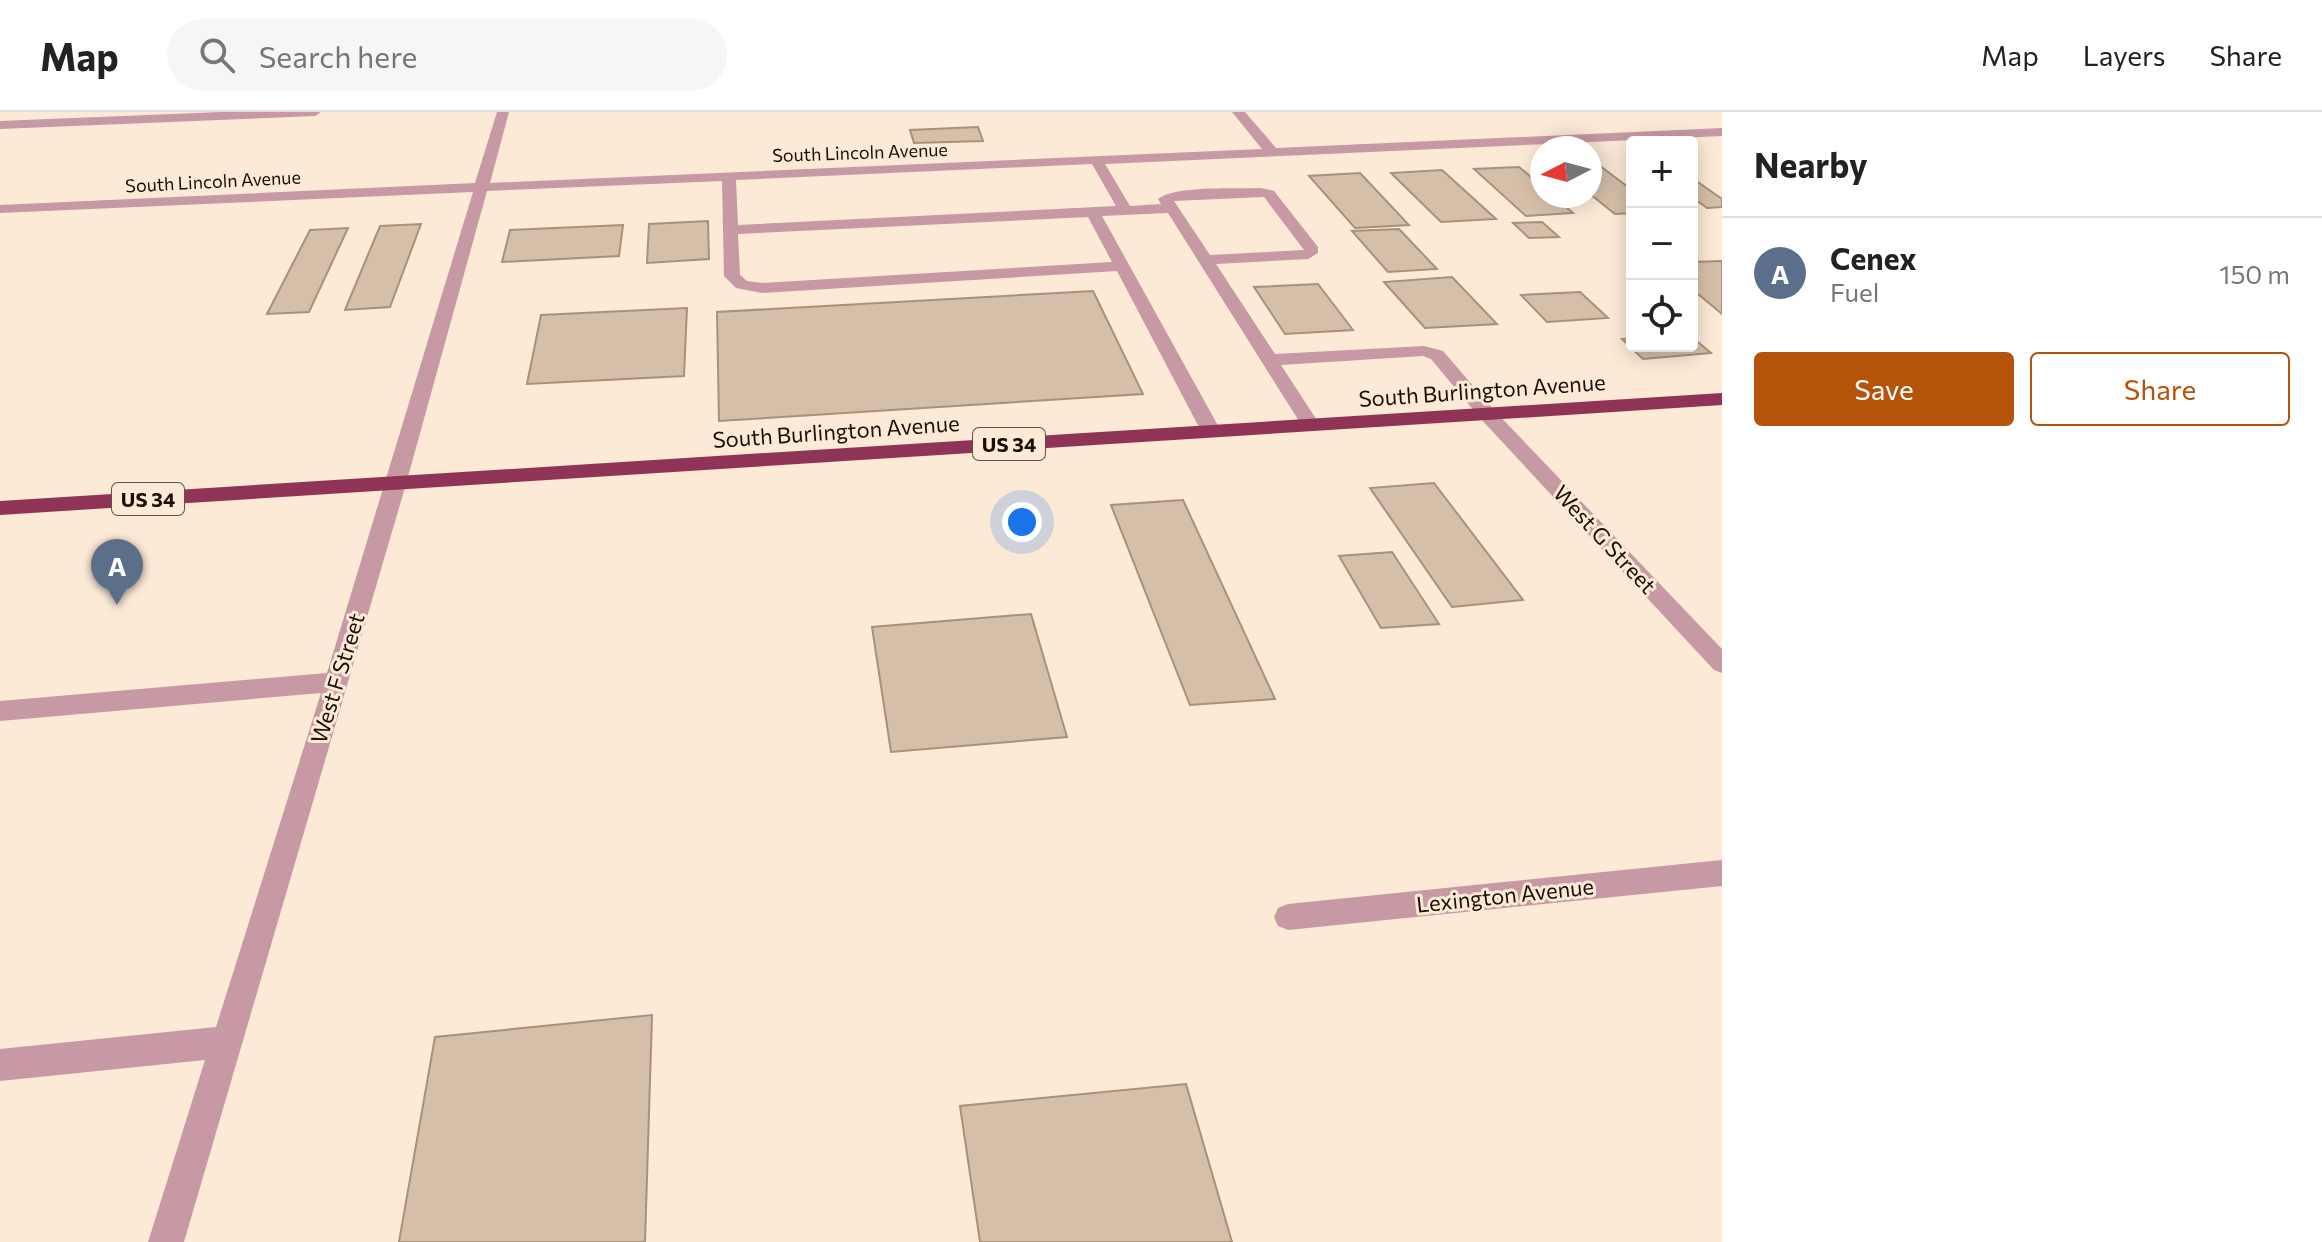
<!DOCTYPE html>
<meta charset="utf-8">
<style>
:root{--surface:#fff;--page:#f6f6f6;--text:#222;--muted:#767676;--line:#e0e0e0;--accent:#b45309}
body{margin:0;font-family:Commissioner,sans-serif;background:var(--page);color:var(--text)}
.controls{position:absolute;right:24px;top:24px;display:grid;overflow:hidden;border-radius:8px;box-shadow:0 4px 20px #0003}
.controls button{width:72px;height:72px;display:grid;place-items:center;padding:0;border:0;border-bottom:2px solid var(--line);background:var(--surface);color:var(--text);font:40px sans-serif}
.compass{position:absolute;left:1530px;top:24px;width:72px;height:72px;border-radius:50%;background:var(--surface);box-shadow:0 4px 20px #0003;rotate:264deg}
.you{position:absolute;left:1022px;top:410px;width:28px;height:28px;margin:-20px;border:6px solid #fff;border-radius:50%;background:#1a73e8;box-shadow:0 0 0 12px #1a73e833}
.badge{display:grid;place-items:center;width:52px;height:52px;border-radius:50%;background:var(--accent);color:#fff;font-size:26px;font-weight:700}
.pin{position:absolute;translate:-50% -66px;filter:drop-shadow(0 2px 4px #0008)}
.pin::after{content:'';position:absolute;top:42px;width:28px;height:24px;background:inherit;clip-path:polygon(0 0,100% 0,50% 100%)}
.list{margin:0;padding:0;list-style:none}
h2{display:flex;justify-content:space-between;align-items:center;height:104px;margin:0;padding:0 32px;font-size:34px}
h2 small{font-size:26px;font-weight:400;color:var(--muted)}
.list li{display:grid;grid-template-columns:52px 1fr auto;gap:24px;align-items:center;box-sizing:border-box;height:112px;padding:0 32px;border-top:2px solid var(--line)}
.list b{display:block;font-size:30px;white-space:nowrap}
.list p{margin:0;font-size:26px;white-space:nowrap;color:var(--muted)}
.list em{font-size:26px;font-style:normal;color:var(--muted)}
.actions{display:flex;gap:16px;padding:24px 32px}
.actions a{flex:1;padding:18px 0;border:2px solid var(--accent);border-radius:8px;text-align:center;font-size:28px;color:var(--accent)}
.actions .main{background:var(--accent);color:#fff}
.icon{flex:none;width:44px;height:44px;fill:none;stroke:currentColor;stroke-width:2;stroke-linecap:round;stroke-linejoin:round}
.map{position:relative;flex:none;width:1722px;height:1130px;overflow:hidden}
header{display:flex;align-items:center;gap:48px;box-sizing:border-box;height:112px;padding:0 40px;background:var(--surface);border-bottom:2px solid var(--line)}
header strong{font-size:38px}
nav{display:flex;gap:44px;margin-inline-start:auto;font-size:28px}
.search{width:560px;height:72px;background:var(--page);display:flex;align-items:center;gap:20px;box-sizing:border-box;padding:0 28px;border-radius:44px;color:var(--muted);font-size:30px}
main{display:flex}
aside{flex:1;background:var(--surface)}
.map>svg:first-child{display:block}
.building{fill:#d6bfa8;stroke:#a6917b;stroke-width:2}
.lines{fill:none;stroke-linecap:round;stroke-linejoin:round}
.minor{fill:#c699a5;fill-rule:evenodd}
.highway{fill:#8f3456;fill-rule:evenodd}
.labels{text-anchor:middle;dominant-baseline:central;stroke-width:6;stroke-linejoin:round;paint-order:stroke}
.far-street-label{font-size:18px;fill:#191109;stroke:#fce9d6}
.shield{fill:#fce9d6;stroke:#5d5246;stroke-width:2}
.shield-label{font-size:20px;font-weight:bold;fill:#191109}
.street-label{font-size:22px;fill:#191109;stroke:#fce9d6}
</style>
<header>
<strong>Map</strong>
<div class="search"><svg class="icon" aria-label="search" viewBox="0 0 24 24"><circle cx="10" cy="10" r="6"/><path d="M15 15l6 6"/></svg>Search here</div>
<nav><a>Map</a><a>Layers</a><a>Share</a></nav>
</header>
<main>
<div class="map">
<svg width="1722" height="1130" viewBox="0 0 1722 1130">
<rect width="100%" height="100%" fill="#fce9d6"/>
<path class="building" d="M978,15l5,14 -69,2 -4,-13z
M1590,51h6l36,27v23l-17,1 -25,-20z
M1519,55l23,19v10h11l20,17 -47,3 -52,-47z
M1442,58l54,49 -55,3 -50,-49z
M1360,61l49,52 -54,3 -46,-52z
M1692,66l30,21v8l-15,1 -15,-11z
M708,109l1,38 -62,4 2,-39z
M1542,110l17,15 -30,1 -16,-15z
M421,112l-31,83 -45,3 35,-84z
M623,113l-4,31 -117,6 8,-32z
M348,116l-39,84 -42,2 43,-84z
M1399,117l38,40 -49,3 -36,-41z
M1722,149v53l-30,-25v-27z
M1452,165l45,47 -72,4 -41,-46z
M1318,172l35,46 -68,4 -31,-47z
M1093,179l50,103 -424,27 -2,-109z
M1580,180l28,26 -61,4 -26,-27z
M687,196l-3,68 -157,8 14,-69z
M1692,225l19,16 -68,6 -21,-20 10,-1v8h60z
M1434,371l89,117 -71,7 -82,-119z
M1183,388l92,199 -85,6 -79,-200z
M1392,440l47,72 -58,4 -42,-72z
M1031,502l36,123 -176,15 -19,-125z
M652,903l-7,227h-246l36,-205z
M1186,972l46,158h-252l-20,-136z"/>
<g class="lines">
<path class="minor" d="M222,0h99l-6,4 -315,13v-8z
M497,0h12l-19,71 772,-34 -30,-37h13l31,36 446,-20v8l-617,28 25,42 31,-2 -3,-5c17,-14 79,-10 103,-11l13,3 44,56v6l-10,6 -92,5 59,90 149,-8 19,5 51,59 228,239v24l-8,-3 -234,-252 -49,-59 -8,-3 -142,9 39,60 -2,4h-14l-136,-216 -66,3 119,215 -10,6 -10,-6 -84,-160 -355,22 -26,-5 -12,-12 -2,-95 -235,10 -81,293 -222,758h-36l57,-182 -205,21v-32l216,-22 105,-334 -321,28v-20l327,-28 146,-481 -473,21v-8l475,-22zM1092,52l24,42 -378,19 -2,-45zM1264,85l40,53 -94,5 -36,-54zM1088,105l24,45 -350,21 -15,-2 -7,-6 -2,-41z
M1722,748v26l-434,44 -10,-4 -4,-9 4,-9 10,-4z"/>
<path class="highway" d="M1722,281v12l-1722,110v-14z"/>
</g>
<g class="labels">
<g class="far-street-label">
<text transform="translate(860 40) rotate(-2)">South Lincoln Avenue</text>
<text transform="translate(213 69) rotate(-3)">South Lincoln Avenue</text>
</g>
<g class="shield">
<rect x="973" y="316" width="72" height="32" rx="6"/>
<rect x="112" y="371" width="72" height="32" rx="6"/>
</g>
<g class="shield-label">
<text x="1009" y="332">US 34</text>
<text x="148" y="387">US 34</text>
</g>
<g class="street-label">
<text transform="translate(1482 278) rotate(-4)">South Burlington Avenue</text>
<text transform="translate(836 319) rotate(-4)">South Burlington Avenue</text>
<text transform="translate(1605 427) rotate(47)">West G Street</text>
<text transform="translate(337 566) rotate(-73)">West F Street</text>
<text transform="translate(1505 783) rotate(-6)">Lexington Avenue</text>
</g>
</g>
</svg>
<div class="controls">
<button>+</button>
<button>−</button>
<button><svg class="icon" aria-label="locate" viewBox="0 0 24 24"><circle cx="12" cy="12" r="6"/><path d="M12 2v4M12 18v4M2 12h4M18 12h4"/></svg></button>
</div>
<svg class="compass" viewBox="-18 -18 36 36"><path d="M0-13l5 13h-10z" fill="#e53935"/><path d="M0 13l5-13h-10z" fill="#767676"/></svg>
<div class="you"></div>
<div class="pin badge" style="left:117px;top:493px;background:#5c6f8a">A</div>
</div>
<aside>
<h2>Nearby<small></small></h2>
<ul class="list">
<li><span class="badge" style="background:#5c6f8a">A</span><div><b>Cenex</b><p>Fuel</p></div><em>150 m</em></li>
</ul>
<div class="actions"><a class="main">Save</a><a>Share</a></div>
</aside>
</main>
